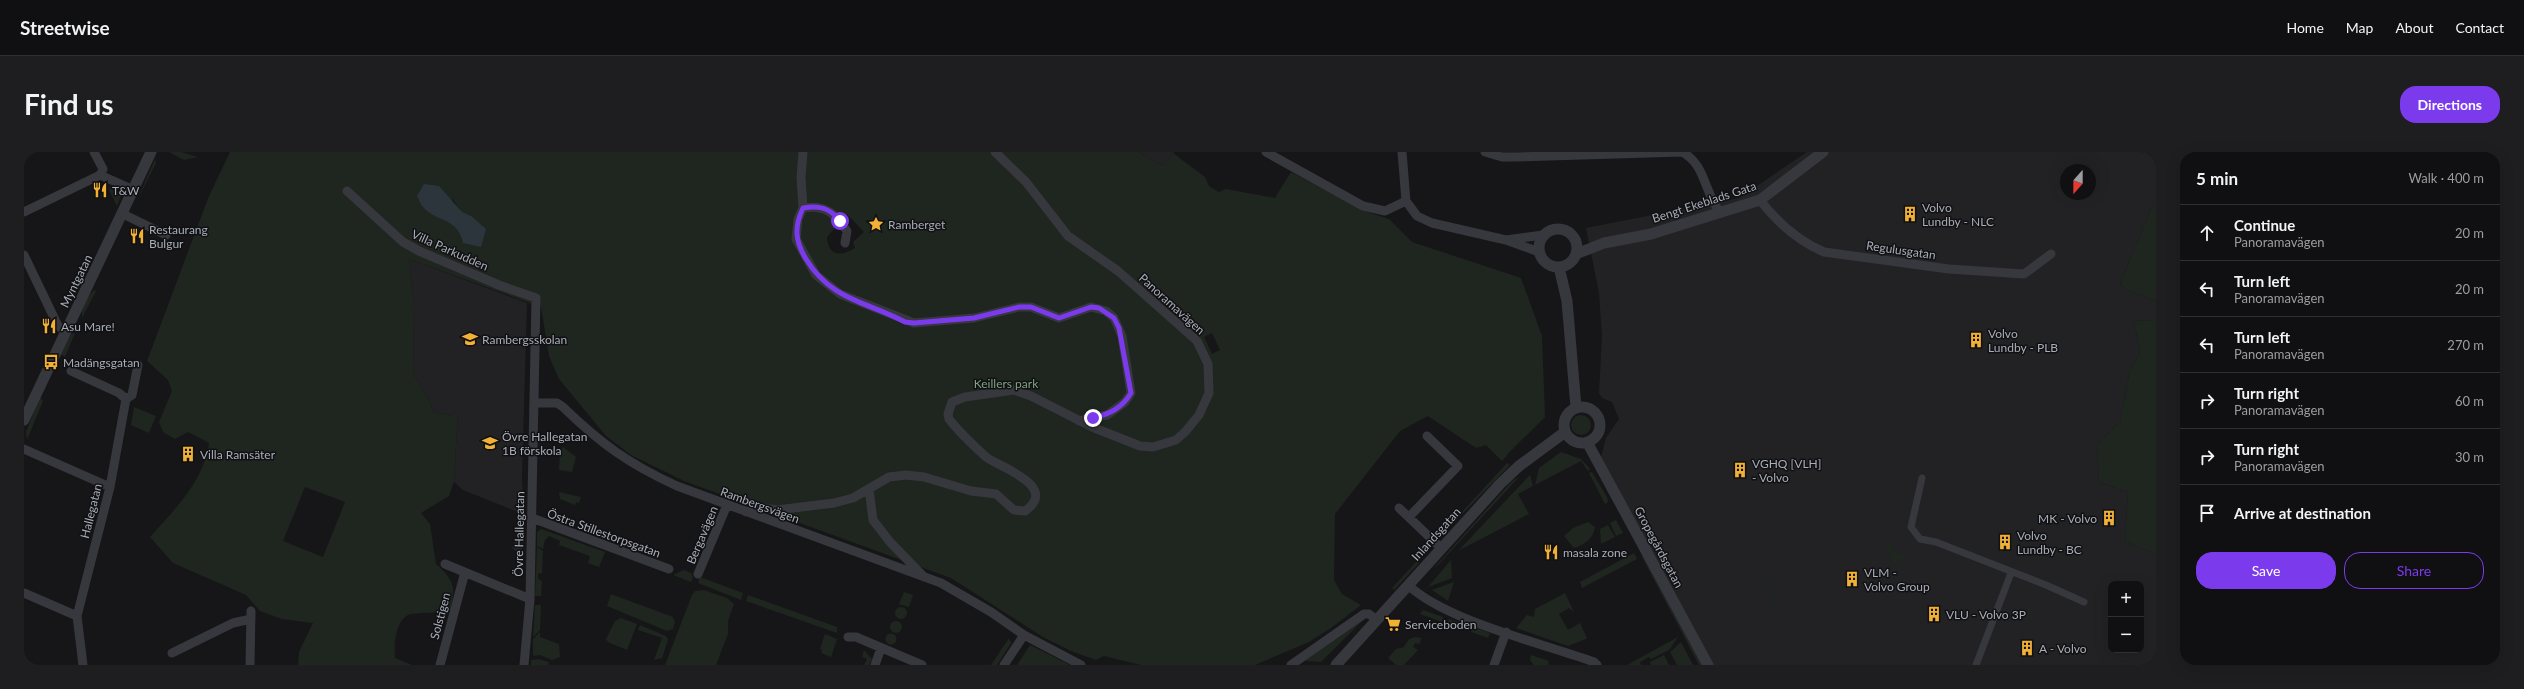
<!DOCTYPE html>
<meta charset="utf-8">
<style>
:root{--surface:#101012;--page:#1e1e20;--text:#f1f3f6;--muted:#9c9d9f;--line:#303032;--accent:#7c3aed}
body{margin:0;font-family:Lato,sans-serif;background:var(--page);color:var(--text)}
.controls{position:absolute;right:12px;bottom:12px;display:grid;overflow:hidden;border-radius:8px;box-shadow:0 4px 16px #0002}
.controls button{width:36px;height:36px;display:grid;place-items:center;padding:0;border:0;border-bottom:1px solid var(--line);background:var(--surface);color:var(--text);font:20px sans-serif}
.compass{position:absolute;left:2036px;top:12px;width:36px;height:36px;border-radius:50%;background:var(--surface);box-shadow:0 4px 16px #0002;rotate:201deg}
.stop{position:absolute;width:12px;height:12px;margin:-9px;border:3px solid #7c3aed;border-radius:50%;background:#fff}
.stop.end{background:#7c3aed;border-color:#fff;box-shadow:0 1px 4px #0008}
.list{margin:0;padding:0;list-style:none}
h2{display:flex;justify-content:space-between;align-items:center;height:52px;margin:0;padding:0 16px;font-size:17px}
h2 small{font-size:13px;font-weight:400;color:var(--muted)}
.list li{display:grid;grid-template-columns:26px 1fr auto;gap:12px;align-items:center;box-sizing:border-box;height:56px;padding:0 16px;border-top:1px solid var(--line)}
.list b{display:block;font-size:15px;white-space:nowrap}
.list p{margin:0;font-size:13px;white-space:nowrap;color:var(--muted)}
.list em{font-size:13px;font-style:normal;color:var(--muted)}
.actions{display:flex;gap:8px;padding:12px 16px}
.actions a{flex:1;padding:9px 0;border:1px solid var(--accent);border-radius:16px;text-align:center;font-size:14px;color:var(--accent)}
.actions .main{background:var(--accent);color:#fff}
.icon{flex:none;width:22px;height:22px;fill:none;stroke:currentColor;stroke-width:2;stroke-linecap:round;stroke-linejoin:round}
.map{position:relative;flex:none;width:2132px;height:513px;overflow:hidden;border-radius:16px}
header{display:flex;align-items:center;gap:24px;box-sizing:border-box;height:56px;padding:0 20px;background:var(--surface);border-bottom:1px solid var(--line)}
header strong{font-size:19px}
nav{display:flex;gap:22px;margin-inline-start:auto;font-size:14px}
.intro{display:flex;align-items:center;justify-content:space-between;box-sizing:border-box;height:96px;padding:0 24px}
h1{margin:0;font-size:28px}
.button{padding:10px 18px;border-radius:16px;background:var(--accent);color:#fff;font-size:14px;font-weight:700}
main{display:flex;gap:24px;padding:0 24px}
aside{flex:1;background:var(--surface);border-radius:16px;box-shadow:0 4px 16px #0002}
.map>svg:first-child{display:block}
.built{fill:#222225;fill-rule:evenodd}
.green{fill:#1e261f;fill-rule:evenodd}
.water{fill:#2c353c}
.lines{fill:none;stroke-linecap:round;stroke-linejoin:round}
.pedestrian{stroke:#37383d;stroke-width:7}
.minor{stroke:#37383d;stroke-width:9}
.tertiary{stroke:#37383d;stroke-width:11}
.route{stroke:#7c3aed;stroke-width:5}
.labels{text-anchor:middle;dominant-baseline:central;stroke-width:3;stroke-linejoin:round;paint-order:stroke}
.poi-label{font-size:12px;fill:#a8adb8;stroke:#111113;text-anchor:start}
.street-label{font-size:12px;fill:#a8adb8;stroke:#111113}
.park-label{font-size:12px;fill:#7fa381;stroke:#111113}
</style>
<header>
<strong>Streetwise</strong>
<nav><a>Home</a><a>Map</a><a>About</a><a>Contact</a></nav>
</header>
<div class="intro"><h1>Find us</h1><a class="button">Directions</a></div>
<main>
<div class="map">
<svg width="2132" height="513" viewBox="0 0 2132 513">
<rect width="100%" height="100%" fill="#161618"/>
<path class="built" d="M1114,0h36l-11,14z
M1783,0h349v45l-36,87 7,6 29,11v22l-4,-3 -18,1 6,31 -10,19 -10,51 -23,22 2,38 29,10 -3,49 31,13v111h-445l-110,-208 5,-19 13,-19 -7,-17 -10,-4 -3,-5 3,-56 -3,-44 -13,-65 153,-30zM2042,18h24v24h-24zM2087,432h30v66h-30z
M385,107l118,44 -5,172 1,39 -60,-24 -9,-8 4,-72 -6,6 -19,-4 -3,-10 -17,-29 1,-69z"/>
<path class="green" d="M145,0h12l17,5 -14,3z
M206,0h908l25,14 10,-13 32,24 4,9 10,6 7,-3 49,9 16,-26 76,40 22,7 23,23 109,36 21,58 3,81c-14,15 -30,28 -43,44l-16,-16 -10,3 -48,-32 -28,15 -65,83 -1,66 8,14 19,11 -30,23 -22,14 -54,23h-114l-37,-9 -8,4 -25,-9 -28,-14 -92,-59 -267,-97 -53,-26 -25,-19 -47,-57 -10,-23 -8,-49 -132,-48 5,45 -1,69 17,29 3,10 19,4 6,-7 -4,73 -5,14 -28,17 9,11 6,40c20,18 19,23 14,48 -9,1 -36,0 -42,3 -13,7 -14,29 -13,43l17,7h-114l1,-13 14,-29 -31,-4 -22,-8 -14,-16 -73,-32 -23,-26c25,-28 54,-56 59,-94l-21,-11 -13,7 -12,-7 -4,-10 13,-31 -4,-11 -21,-19 62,-165zM428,46l10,15 9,3 -10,17 -6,-7zM823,62l17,18 -11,10 2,6c-14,9 -27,8 -28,-11zM1188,181l8,17 -8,4 -8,-17zM281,335l40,15 -22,55 -40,-16z
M131,7l1,4 -20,40z
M87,36l10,7 -4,11 -8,-16z
M2132,45v104l-29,-11 -7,-6z
M71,138l1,1 -14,27c-2,-8 6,-24 13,-28z
M2129,168l3,3v231l-31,-13 3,-49 -29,-10 -2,-38 23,-22 10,-51 10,-19 -6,-31z
M51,181l-10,24 -4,-3 10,-20z
M16,245l3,4 -16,39 -1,-8z
M110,255l22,9 -7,17 -18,-8z
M1547 273a10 10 0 1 1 20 0a10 10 0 1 1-20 0Z
M539,295l13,10 -4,15 -13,-2 1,-20z
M1537,300l20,7 9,10 -2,2 -7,-10 -46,24 4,-17z
M1483,311l3,2 -72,74v-1z
M1568,320l15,25 1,5 -3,2 -16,-31z
M1506,323l3,11 -15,8 11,20 -71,37z
M1495,325l-80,87 -6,5 79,-88z
M535,340l22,5 -2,6 -3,-1 -1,3 -15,-6z
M1592,368l7,13 -7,3 -6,-13z
M1564,370l7,5c-1,11 -11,18 -21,21l-10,-12 9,-8z
M1584,373l7,12 -14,7 -1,-15z
M517,377l64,23 -6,15 -11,-4 2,-7 -31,-11 1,-4 -11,-5 -4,4 -2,9 -6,-3v-14z
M491,389l7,2v13l-10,-8z
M1860,393h10l-1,6 4,2 4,-1 4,6 -10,6z
M513,395l6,4 -1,22 -4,1v5l4,2 -1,15h-6z
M1610,401l3,6 -55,29 -2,-6z
M1619,404l59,109h-3l-57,-108z
M1427,408l1,18 -24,9z
M1393,409l2,2 -25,27 -2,-2z
M660,418l7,3 2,4 -2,5 -18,-7z
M1650,421l7,16 -6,3 -6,-12 2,-6z
M676,425l43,16 -2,7 -43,-17z
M1739,425l16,31 -2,1 -16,-31z
M1430,430l-6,19 -16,-11z
M680,438l23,8 7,6 -6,17v13l-12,31h-51l27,-70 3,-4z
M880,440l9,3 -4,12 -10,-3z
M1541,441l9,19 -5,-4 -10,6 9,16 12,-7 7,15 -1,1 -18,7 -52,-18 11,-13 7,2 1,-8z
M587,442l62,23 2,5 -2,7 -6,2 -60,-25z
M724,443l89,32v6l-91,-32z
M511,453h6l-1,25 -7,7z
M871 461a6 6 0 1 1 12 0a6 6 0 1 1-12 0Z
M1399,458l20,7 -1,5 -22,-8z
M597,466l16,6 -10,26 -19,-8 -2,-3 9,-18z
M1425,467l22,7 -2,5 -22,-7z
M1339,468l-42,42 -15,-1 1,-2z
M866 475a6 6 0 1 1 12 0a6 6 0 1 1-12 0Z
M616,473l26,11 2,4 -6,18 -8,2 8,-22 -24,-8z
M1449,475l17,6 -2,5 -17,-6z
M516,480v5l19,7 1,13 -8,3 -12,-5 -7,1v-17z
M861.5 487a5.5 5.5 0 1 1 11 0a5.5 5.5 0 1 1-11 0Z
M801,482l12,5 -6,18 -10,-4 1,-3 -2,-1z
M1391,485l6,1 -1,6 -5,-1 -2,4 5,3 -14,15h-8l-8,-7 8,-9 8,-2 5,-8z
M1654,485l-9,13 -18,9 -2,-2 -9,5 1,3h-14z
M985,486l2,5 -14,22h-6z
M1657,490l12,23h-16l-7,-13z
M1006,493l40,20h-53z
M840,498l8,9 -3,6h-5l3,-6 -5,-2z
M1507,503l18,6 -1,4h-14l-4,-5z
M1640,503l5,10h-18l-1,-3z
M514,507l11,3 -1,3h-17v-5z"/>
<path class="water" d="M400,32l15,2 23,26 9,4 15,13 -5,18 -18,-4c-5,-26 -26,-20 -40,-36 -3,-3 -4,-8 -6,-11z"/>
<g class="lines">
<path class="pedestrian" d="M1898,326l-11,49 9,12 16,3 110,43 38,17
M1952,513l35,-92"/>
<path class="minor" d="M70,0l9,17 -3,6 34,15
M779,0l-2,26 2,30 -5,11 -2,20 20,36 24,19 74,29 60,-5 45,-11h12l28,11 32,-11 15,4 8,7 8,18 9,57 -6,9 -18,13 -28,6
M1242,0l97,54 22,5 21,-10
M1378,0l4,49 11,15 15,7 74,17 33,12
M1461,0l17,5h14l166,-5c24,12 22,42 39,61
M323,39l56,51 16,9 80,34 37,13 -6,301 -6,66
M1736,48c17,22 38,41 64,52l125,17 75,5 27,-20
M779,56c23,-4 32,6 44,23l-2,12
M0,60l76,-37
M99,62l43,21
M1482,88l37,-5
M0,103l34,71 8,5
M47,219l48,22 7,6
M511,251h22l6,4c38,37 66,57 114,79l264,97 50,29 33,23 57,30
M0,297l86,38
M845,337l4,31 17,22 34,35
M1375,356l42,40
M722,360l17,-4 14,2 57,-7 19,-5 36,-21 17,-2 18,2 47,14 25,3 18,16 11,1c35,-25 -26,-44 -39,-54 -12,-11 -27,-25 -37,-38l-1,-5 4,-12 13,-5 49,-7 17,6 61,31 48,19 13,1 23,-7 9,-8 14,-17 10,-22 -1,-29 -11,-23 -79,-70 -50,-35 -42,-54 -31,-30
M1385,365l49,-51 -31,-30
M508,366l137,51
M421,412l85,35
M674,422l29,-69
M1384,433c38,36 134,58 186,77l3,3
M0,441l53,23
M824,485h8l66,28
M148,501l61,-30 18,-4
M59,513l-6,-49 33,-129 16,-88 6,-4 6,-30
M226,513l1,-54
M416,513l25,-93
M851,513l6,-17
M980,513l20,-30
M1267,513l73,-51h5l8,6
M1470,513l12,-33"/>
<path class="tertiary" d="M1515 96a19 19 0 1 1 38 0a19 19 0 1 1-38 0Z
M1552,102l28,-11 47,-9 109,-34 63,-48
M1535,115l8,34 9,106
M1540 273a18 18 0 1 1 36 0a18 18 0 1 1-36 0Z
M0,268l127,-268
M1563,290l121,223
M1312,513l164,-181 19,-18 46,-34"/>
</g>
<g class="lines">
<path class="route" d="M816,69c-10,-13 -21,-16 -37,-13 -9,19 -8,33 3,51 25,41 59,42 99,63l9,1 60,-5 45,-11h12l28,11 32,-11 8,1 15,10 5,10 12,65c-9,15 -21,21 -38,25"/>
</g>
<defs>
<symbol id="restaurant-bare" viewBox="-9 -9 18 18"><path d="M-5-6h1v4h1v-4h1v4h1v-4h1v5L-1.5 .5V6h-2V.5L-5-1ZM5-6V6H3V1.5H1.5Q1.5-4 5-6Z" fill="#f2b134" stroke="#111113" stroke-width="2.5" paint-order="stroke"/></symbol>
<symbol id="building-bare" viewBox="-9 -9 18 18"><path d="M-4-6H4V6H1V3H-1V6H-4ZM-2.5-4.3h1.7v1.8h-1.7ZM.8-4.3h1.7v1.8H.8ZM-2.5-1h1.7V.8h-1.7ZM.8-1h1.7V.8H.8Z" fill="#f2b134" stroke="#111113" stroke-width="2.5" paint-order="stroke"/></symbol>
<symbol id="sight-bare" viewBox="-9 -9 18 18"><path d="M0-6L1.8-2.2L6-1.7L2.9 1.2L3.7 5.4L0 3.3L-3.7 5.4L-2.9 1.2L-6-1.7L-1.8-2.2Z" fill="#f2b134" stroke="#111113" stroke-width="2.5" paint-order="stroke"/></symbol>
<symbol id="school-bare" viewBox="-9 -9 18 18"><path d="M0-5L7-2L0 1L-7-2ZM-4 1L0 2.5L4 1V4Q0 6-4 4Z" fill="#f2b134" stroke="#111113" stroke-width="2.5" paint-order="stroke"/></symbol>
<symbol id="bus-bare" viewBox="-9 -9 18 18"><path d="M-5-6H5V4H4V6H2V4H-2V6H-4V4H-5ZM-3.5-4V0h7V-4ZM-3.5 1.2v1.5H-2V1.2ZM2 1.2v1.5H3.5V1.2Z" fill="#f2b134" stroke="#111113" stroke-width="2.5" paint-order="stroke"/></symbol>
<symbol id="supermarket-bare" viewBox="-9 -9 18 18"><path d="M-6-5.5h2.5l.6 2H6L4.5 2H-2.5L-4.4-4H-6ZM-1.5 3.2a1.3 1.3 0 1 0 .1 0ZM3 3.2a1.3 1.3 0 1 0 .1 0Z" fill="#f2b134" stroke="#111113" stroke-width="2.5" paint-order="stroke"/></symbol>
</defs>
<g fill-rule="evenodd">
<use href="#restaurant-bare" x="65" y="27" width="22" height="22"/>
<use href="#building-bare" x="1875" y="51" width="22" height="22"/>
<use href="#sight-bare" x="841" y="61" width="22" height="22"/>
<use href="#restaurant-bare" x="102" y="73" width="22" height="22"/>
<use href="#restaurant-bare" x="14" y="163" width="22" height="22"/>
<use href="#school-bare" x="435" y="176" width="22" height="22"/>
<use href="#building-bare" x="1941" y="177" width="22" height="22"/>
<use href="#bus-bare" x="16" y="199" width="22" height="22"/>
<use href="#school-bare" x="455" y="280" width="22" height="22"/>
<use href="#building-bare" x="153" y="291" width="22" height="22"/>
<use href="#building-bare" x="1705" y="307" width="22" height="22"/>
<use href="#building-bare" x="2074" y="355" width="22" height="22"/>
<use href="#building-bare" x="1970" y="379" width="22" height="22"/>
<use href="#restaurant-bare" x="1516" y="389" width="22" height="22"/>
<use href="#building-bare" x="1817" y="416" width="22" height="22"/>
<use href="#building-bare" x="1899" y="451" width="22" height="22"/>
<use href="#supermarket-bare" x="1358" y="461" width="22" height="22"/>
<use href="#building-bare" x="1992" y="485" width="22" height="22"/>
</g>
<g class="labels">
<g class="poi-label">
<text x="88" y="38">T&amp;W</text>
<text x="1898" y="55">Volvo<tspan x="1898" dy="14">Lundby - NLC</tspan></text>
<text x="864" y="72">Ramberget</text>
<text x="125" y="77">Restaurang<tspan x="125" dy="14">Bulgur</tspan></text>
<text x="37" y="174">Asu Mare!</text>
<text x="1964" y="181">Volvo<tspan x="1964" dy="14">Lundby - PLB</tspan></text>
<text x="458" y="187">Rambergsskolan</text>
<text x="39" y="210">Madängsgatan</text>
<text x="478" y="284">Övre Hallegatan<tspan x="478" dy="14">1B förskola</tspan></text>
<text x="176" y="302">Villa Ramsäter</text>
<text x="1728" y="311">VGHQ [VLH]<tspan x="1728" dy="14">- Volvo</tspan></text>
<text x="2073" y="366" text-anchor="end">MK - Volvo</text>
<text x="1993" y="383">Volvo<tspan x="1993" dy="14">Lundby - BC</tspan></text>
<text x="1539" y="400">masala zone</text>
<text x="1840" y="420">VLM -<tspan x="1840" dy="14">Volvo Group</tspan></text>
<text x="1922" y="462">VLU - Volvo 3P</text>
<text x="1381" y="472">Serviceboden</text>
<text x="2015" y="496">A - Volvo</text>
</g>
<g class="street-label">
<text transform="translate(1680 50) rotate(-18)">Bengt Ekeblads Gata</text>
<text transform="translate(426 98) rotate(24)">Villa Parkudden</text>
<text transform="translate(1877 98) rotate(8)">Regulusgatan</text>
<text transform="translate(52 129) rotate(-64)">Myntgatan</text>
<text transform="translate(1148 152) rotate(42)">Panoramavägen</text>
<text transform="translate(736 353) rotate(20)">Rambergsvägen</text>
<text transform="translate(67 359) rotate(-76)">Hallegatan</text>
<text transform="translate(580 381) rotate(20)">Östra Stillestorpsgatan</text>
<text transform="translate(495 382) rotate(-89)">Övre Hallegatan</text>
<text transform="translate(1412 382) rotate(-48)">Inlandsgatan</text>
<text transform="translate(678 383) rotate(-67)">Bergavägen</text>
<text transform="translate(1635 395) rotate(62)">Gropegårdsgatan</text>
<text transform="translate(416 464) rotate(-75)">Solstigen</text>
</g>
<g class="park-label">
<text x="982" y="231">Keillers park</text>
</g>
</g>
</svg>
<div class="controls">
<button>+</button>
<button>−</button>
</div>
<svg class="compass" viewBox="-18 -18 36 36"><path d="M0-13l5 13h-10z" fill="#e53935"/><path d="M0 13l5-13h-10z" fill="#9c9d9f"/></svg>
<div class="stop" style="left:816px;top:69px"></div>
<div class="stop end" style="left:1069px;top:266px"></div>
</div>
<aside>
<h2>5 min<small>Walk · 400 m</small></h2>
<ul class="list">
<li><svg class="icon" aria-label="ahead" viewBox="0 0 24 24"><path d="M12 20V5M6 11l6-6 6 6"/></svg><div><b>Continue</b><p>Panoramavägen</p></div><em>20 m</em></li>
<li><svg class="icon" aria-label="left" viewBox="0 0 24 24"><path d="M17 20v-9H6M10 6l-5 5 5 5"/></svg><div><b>Turn left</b><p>Panoramavägen</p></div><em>20 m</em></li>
<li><svg class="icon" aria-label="left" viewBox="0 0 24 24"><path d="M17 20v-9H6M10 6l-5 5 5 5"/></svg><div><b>Turn left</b><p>Panoramavägen</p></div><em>270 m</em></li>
<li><svg class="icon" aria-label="right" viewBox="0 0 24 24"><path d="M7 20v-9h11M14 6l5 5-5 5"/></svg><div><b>Turn right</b><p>Panoramavägen</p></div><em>60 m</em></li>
<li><svg class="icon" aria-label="right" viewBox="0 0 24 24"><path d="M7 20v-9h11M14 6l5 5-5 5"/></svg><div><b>Turn right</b><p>Panoramavägen</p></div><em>30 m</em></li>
<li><svg class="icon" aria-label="arrive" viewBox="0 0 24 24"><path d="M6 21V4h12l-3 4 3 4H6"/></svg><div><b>Arrive at destination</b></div></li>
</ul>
<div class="actions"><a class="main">Save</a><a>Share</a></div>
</aside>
</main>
